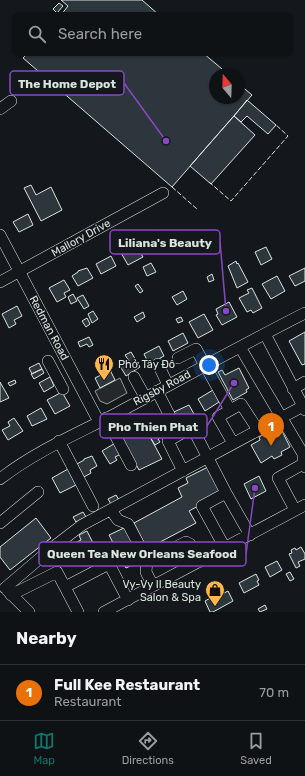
<!DOCTYPE html>
<meta charset="utf-8">
<style>
:root{--surface:#0f1215;--page:#1d2022;--text:#f1f3f6;--muted:#9b9ea0;--line:#2f3234;--accent:#0f766e}
body{margin:0;font-family:Rubik,sans-serif;background:var(--page);color:var(--text)}
.compass{position:absolute;left:209px;top:68px;width:36px;height:36px;border-radius:50%;background:var(--surface);box-shadow:0 1px 3px #0004;rotate:341deg}
.you{position:absolute;left:209px;top:365px;width:14px;height:14px;margin:-10px;border:3px solid #fff;border-radius:50%;background:#1a73e8;box-shadow:0 0 0 6px #1a73e833}
.badge{display:grid;place-items:center;width:26px;height:26px;border-radius:50%;background:var(--accent);color:#fff;font-size:13px;font-weight:700}
.pin{position:absolute;translate:-50% -33px;filter:drop-shadow(0 1px 2px #0008)}
.pin::after{content:'';position:absolute;top:21px;width:14px;height:12px;background:inherit;clip-path:polygon(0 0,100% 0,50% 100%)}
.list{margin:0;padding:0;list-style:none}
h2{display:flex;justify-content:space-between;align-items:center;height:52px;margin:0;padding:0 16px;font-size:17px}
h2 small{font-size:13px;font-weight:400;color:var(--muted)}
.list li{display:grid;grid-template-columns:26px 1fr auto;gap:12px;align-items:center;box-sizing:border-box;height:56px;padding:0 16px;border-top:1px solid var(--line)}
.list b{display:block;font-size:15px;white-space:nowrap}
.list p{margin:0;font-size:13px;white-space:nowrap;color:var(--muted)}
.list em{font-size:13px;font-style:normal;color:var(--muted)}
.icon{flex:none;width:22px;height:22px;fill:none;stroke:currentColor;stroke-width:2;stroke-linecap:round;stroke-linejoin:round}
.map{position:relative;flex:none;width:305px;height:612px;overflow:hidden}
.search{position:absolute;background:var(--surface);box-shadow:0 1px 3px #0004;left:12px;right:12px;top:12px;height:44px;display:flex;align-items:center;gap:10px;box-sizing:border-box;padding:0 14px;border-radius:8px;color:var(--muted);font-size:15px}
.sheet{height:108px;background:var(--surface)}
nav{display:flex;justify-content:space-around;align-items:center;box-sizing:border-box;height:56px;border-top:1px solid var(--line);background:var(--surface);font-size:11px;color:var(--muted)}
nav a{display:grid;justify-items:center;gap:2px}
nav .on{color:var(--accent)}
.map>svg:first-child{display:block}
.parking{fill:#24282b;stroke:#939e99}
.building{fill:#2c363c;stroke:#d8e6dc}
.lines{fill:none;stroke-linecap:round;stroke-linejoin:round}
.minor-casing{stroke:#d8e6dc;stroke-width:12}
.minor{stroke:#14181c;stroke-width:11}
.fence{stroke:#d8e6dc;stroke-width:1;stroke-dasharray:5 2;stroke-linecap:butt}
.labels{text-anchor:middle;dominant-baseline:central;stroke-width:3;stroke-linejoin:round;paint-order:stroke}
.street-label{font-size:11px;fill:#d8e6dc;stroke:#14181c}
.poi-label{font-size:11px;fill:#d8e6dc;stroke:#14181c;text-anchor:start}
.leader{fill:none;stroke:#8948c3;stroke-width:1.5}
.callout-dot{fill:#8948c3;stroke:#14181c;stroke-width:1.5}
.callout{fill:#14181c;stroke:#8948c3;stroke-width:1.5}
.callout-label{font-size:12px;text-anchor:middle;font-weight:bold;fill:#d8e6dc}
</style>
<div class="map">
<svg width="305" height="612" viewBox="0 0 305 612">
<rect width="100%" height="100%" fill="#14181c"/>
<path class="parking" d="M120,378l7,15 -20,11 -7,-3 -5,-10z"/>
<path class="building" d="M61,0h81l17,15h-98l7,-9z
M59,3l4,3 -6,7 -4,-4z
M28,53h175l25,21h-13v24h24v-14l13,11 -80,92 -149,-129z
M247,100l29,25 -8,9 -21,-18 -6,6 -7,-6z
M234,116l21,19 -44,49 -21,-18z
M31,185l5,10 15,-8 11,23 -21,11 -17,-33z
M28,214l5,11 -14,7 -6,-10z
M159,230l6,10 -15,8 -5,-10z
M129,243l1,2 5,-2 8,14 -15,8 -8,-14 6,-4 -1,-2z
M266,247l6,12 -11,6 -6,-13z
M111,256l5,10 -15,8 -5,-10z
M236,261l1,3 1,-1 10,19 -11,6 -9,-22z
M151,263l5,9 -9,4 -4,-9z
M87,268l6,10 -15,8 -6,-10 6,-4v-1z
M305,268v13l-10,5 -6,-10z
M212,274l2,6 -5,2 -2,-5z
M277,276l8,15 -14,8 -9,-15z
M64,280l6,10 -6,3 2,4 -9,5 -8,-14z
M138,284l5,7 -3,2 -5,-7z
M252,288l10,20 -9,5 -2,-3 -4,2 -8,-14 10,-5 -2,-3z
M183,291l4,8 -10,6 -5,-8z
M73,294l4,7 -6,3 -3,-7z
M83,295l6,11 -5,3 -7,-11z
M229,302l8,15 -15,8 -6,-10 2,-1 -2,-5z
M17,306l5,10 -8,4 2,4 -7,4 -7,-14z
M93,311l5,8 -6,4 -4,-9z
M143,312l2,5 -8,5 -3,-5z
M204,314l9,16 -15,8 -9,-16z
M181,317l2,4 -5,2 -2,-4z
M87,318l3,6 -4,3 -4,-6z
M305,332v32l-3,1 -13,-24z
M183,333l5,10 -15,8 -5,-10z
M89,337l4,8 -4,2 -2,-3 -7,3 -2,-5z
M159,346l5,10 -15,8 -5,-10z
M131,352l9,15 -14,9 -6,-10 9,-5 -4,-6z
M39,363l3,6 -10,5 -3,-6z
M108,366l7,14 -15,8 -5,-10 8,-4 -2,-4z
M239,368l10,20 -3,2 1,2 -14,8 -15,-28 4,-2 3,5z
M42,369l2,4 -10,6 -3,-5z
M50,377l4,9 -10,6 -5,-9z
M15,380l1,3 -6,3 -2,-3z
M0,382l9,16 -9,4z
M213,390l6,12 -14,9 -7,-12z
M62,392l8,14 -15,8 -8,-14z
M189,405l5,9 -14,8 -6,-10z
M41,408l6,11 -15,7 -5,-10z
M158,417l2,3 5,-3 9,17 -9,5 -1,-3 -6,3 2,3 -5,3 -5,-8 5,-3 -5,-8 6,-4 -2,-3z
M14,418l9,13 -15,9 -6,-10 8,-4 -2,-4z
M143,424l19,35 -23,11 -18,-34z
M275,428l2,3 4,-2 9,18 -9,5 1,3 -8,4 -2,-3 -11,7 -10,-18 9,-5 -1,-3z
M117,442l6,11 -8,4 2,3 -7,4 -8,-13z
M92,456l5,10 -7,4 1,3 -7,4 -7,-13 7,-4v-1z
M208,467l16,25 -35,19 7,12 -49,26 -13,-26 48,-26 -4,-9 10,-5 -2,-5z
M68,469l8,16 -16,8 -8,-15z
M259,476l7,15 -15,8 -7,-15z
M116,495l3,5 -8,4 -3,-5z
M83,512l3,5 -10,5 -3,-5z
M36,518l15,20 -41,32 -10,-13v-10z
M126,527l17,33 -17,8 -17,-33z
M87,531l9,18 -28,14 -7,-13 20,-10 -2,-5z
M301,547l4,7v5l-7,3 2,4 -4,2 -7,-14 3,-1 -1,-3 4,-2 1,2z
M277,561l5,9 -12,7 -5,-10z
M290,572l4,7 -4,2 -4,-7z
M256,574l3,6 -2,1 2,4 -15,8 -5,-10z
M228,591l5,10 -20,11h-3l-5,-11 7,-4 1,2 6,-3 -1,-2 3,-1 1,1z
M265,605l2,4 -7,3 -2,-3z"/>
<g class="lines">
<defs>
<path id="minor" d="M0,109l11,-8
M0,235l99,187
M0,282l163,-89
M265,334l40,76
M240,347l63,107v10
M178,358l18,-9 34,61
M48,361l15,28
M158,364l10,21
M134,377l11,20
M293,389l12,-7
M157,391l22,43
M106,418l25,47
M59,441l34,65
M233,443l-15,-26 23,-13 17,26
M183,471l-15,-30 24,-14 34,66
M0,479c36,-28 77,-45 117,-66 62,-33 125,-68 188,-100
M111,510l7,10 10,4 19,36 -1,12 7,14
M295,510l-17,-32 25,-14 2,3
M0,523l38,-31
M225,548l-23,-42 24,-13 24,42
M147,560l14,-5 25,-13 4,2 9,18
M65,587l44,-23 19,36
M5,588l47,-40 30,-23 223,-120
M7,590l22,22
M11,595l46,-23 21,40
M104,612l201,-107"/>
</defs>
<use href="#minor" class="minor-casing"/>
<use href="#minor" class="minor"/>
<path class="fence" d="M209,182l22,19 57,-65 -13,-12
M172,187l25,22"/>
</g>
<defs>
<symbol id="restaurant-pin" viewBox="-11 -11 22 30"><path d="M0 17L-7.5 6A9.5 9.5 0 1 1 7.5 6Z" fill="#ffb74d" stroke="#14181c"/><path d="M-5-6h1v4h1v-4h1v4h1v-4h1v5L-1.5 .5V6h-2V.5L-5-1ZM5-6V6H3V1.5H1.5Q1.5-4 5-6Z" fill="#111"/></symbol>
<symbol id="shop-pin" viewBox="-11 -11 22 30"><path d="M0 17L-7.5 6A9.5 9.5 0 1 1 7.5 6Z" fill="#ffb74d" stroke="#14181c"/><path d="M-5-2.5h2.3a2.7 3.5 0 0 1 5.4 0H5L5.5 6h-11ZM-1.5-2.5h3a1.5 2.3 0 0 0-3 0Z" fill="#111"/></symbol>
</defs>
<g fill-rule="evenodd">
<use href="#restaurant-pin" x="93" y="353" width="22" height="30"/>
<use href="#shop-pin" x="204" y="579" width="22" height="30"/>
</g>
<g class="labels">
<g class="street-label">
<text transform="translate(81 238) rotate(-29)">Mallory Drive</text>
<text transform="translate(49 328) rotate(62)">Redman Road</text>
<text transform="translate(162 388) rotate(-28)">Rigsby Road</text>
</g>
<g class="poi-label">
<text x="118" y="364">Phở Tây Đô</text>
<text x="201" y="584" text-anchor="end">Vy-Vy II Beauty<tspan x="201" dy="13">Salon &amp; Spa</tspan></text>
</g>
</g>
<path class="leader" d="M166 141L124 83M226 311L220 242M234 383L207 426M255 488L246 554"/>
<g class="callout-dot">
<circle cx="166" cy="141" r="4"/>
<circle cx="226" cy="311" r="4"/>
<circle cx="234" cy="383" r="4"/>
<circle cx="255" cy="488" r="4"/>
</g>
<g class="callout">
<rect x="10" y="71" width="114" height="24" rx="4"/>
<rect x="110" y="230" width="110" height="24" rx="4"/>
<rect x="100" y="414" width="107" height="24" rx="4"/>
<rect x="39" y="542" width="207" height="24" rx="4"/>
</g>
<g class="callout-label">
<text x="67" y="88">The Home Depot</text>
<text x="165" y="247">Liliana's Beauty</text>
<text x="153" y="431">Pho Thien Phat</text>
<text x="142" y="558">Queen Tea New Orleans Seafood</text>
</g>
</svg>
<svg class="compass" viewBox="-18 -18 36 36"><path d="M0-13l5 13h-10z" fill="#e53935"/><path d="M0 13l5-13h-10z" fill="#9b9ea0"/></svg>
<div class="you"></div>
<div class="pin badge" style="left:271px;top:446px;background:#e8710a">1</div>
<div class="search"><svg class="icon" aria-label="search" viewBox="0 0 24 24"><circle cx="10" cy="10" r="6"/><path d="M15 15l6 6"/></svg>Search here</div>
</div>
<section class="sheet">
<h2>Nearby<small></small></h2>
<ul class="list">
<li><span class="badge" style="background:#e8710a">1</span><div><b>Full Kee Restaurant</b><p>Restaurant</p></div><em>70 m</em></li>
</ul>
</section>
<nav>
<a class="on"><svg class="icon" aria-label="map" viewBox="0 0 24 24"><path d="M3 6l6-2 6 2 6-2v14l-6 2-6-2-6 2zM9 4v14M15 6v14"/></svg>Map</a>
<a><svg class="icon" aria-label="directions" viewBox="0 0 24 24"><path d="M12 3l9 9-9 9-9-9zM9 14v-3h6M13 9l2 2-2 2"/></svg>Directions</a>
<a><svg class="icon" aria-label="saved" viewBox="0 0 24 24"><path d="M7 4h10v16l-5-4-5 4z"/></svg>Saved</a>
</nav>
